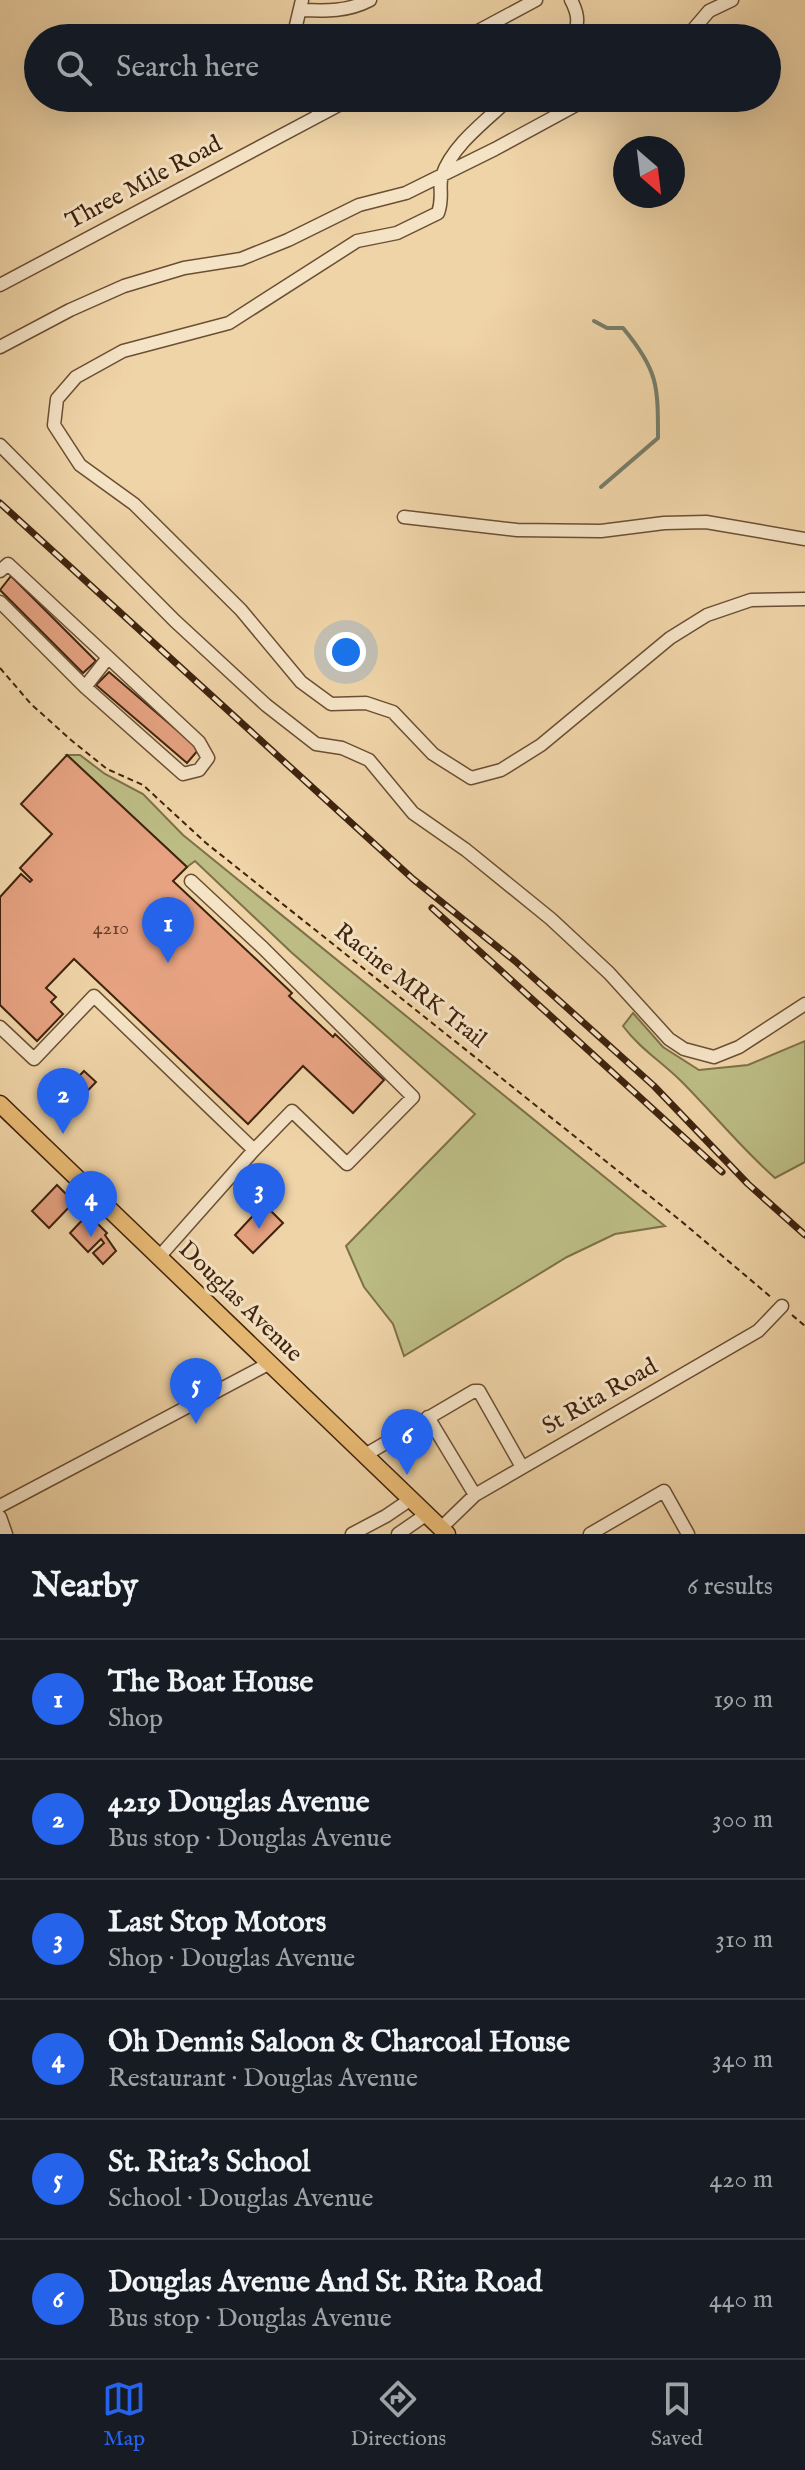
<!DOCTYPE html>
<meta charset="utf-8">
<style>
:root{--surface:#171b24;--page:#242831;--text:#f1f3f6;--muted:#9ea1a6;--line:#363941;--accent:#2563eb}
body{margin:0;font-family:"IM FELL English",serif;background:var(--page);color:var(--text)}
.compass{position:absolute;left:613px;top:136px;width:72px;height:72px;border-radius:50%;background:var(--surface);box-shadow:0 8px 32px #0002;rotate:152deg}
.you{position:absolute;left:346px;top:652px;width:28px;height:28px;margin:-20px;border:6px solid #fff;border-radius:50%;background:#1a73e8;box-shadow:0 0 0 12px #1a73e833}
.badge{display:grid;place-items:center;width:52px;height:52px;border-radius:50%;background:var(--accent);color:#fff;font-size:26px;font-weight:700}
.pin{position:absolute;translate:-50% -66px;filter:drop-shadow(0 2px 4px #0008)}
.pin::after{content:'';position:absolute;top:42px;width:28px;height:24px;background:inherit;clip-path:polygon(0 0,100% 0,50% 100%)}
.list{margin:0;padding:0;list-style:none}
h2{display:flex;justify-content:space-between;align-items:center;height:104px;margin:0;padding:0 32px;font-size:34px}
h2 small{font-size:26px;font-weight:400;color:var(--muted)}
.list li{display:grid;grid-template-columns:52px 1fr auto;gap:24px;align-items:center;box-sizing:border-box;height:120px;padding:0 32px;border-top:2px solid var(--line)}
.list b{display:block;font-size:30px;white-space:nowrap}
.list p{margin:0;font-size:26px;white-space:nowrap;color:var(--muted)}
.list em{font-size:26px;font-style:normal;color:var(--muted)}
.icon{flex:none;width:44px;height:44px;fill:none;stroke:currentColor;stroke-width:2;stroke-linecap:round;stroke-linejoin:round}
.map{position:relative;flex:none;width:805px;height:1534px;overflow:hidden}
.search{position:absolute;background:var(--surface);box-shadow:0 8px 32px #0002;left:24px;right:24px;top:24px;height:88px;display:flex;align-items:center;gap:20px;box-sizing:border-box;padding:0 28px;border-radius:44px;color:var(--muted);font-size:30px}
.sheet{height:824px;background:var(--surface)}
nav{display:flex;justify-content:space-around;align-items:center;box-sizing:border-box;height:112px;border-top:2px solid var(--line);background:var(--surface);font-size:22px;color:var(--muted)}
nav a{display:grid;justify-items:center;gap:4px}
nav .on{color:var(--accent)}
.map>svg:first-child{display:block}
.green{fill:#bcbc84;stroke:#7e7048;stroke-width:2}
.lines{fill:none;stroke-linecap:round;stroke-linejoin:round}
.stream{stroke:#767c68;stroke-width:4}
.building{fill:#e6a281;stroke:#3f230d;stroke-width:2}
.minor-casing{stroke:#6b4f34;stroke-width:15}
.major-casing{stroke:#3f230d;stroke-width:19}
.path{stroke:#3f230d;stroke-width:2;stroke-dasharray:6 4;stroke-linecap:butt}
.minor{stroke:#f5e3c6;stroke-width:12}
.major{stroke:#e8ba74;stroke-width:16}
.rail-casing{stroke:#3f230d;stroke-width:7}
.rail{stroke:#f5e3c6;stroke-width:4;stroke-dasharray:12;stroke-linecap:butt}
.labels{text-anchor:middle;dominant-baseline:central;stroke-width:6;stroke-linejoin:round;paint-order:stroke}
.number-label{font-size:20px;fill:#69432a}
.street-label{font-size:24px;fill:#3f230d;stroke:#f5e3c6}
</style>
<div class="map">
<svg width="805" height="1534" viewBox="0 0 805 1534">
<rect width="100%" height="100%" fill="#efd4a7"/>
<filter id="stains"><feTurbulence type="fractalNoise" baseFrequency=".0025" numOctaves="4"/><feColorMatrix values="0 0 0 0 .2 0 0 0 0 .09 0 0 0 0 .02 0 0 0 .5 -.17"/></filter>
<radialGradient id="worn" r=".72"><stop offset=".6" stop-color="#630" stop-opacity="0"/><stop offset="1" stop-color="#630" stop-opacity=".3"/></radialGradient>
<path class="green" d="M67,755h13l25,19 38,20 40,41 482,391 -50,8 -48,23 -163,99 -11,-32 -29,-37 -18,-41 129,-132 -184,-162 -96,-91 -8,6z
M633,1013l30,34 36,23 49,-5 57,-24v121l-30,16c-34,-30 -62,-65 -94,-97 -19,-19 -42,-33 -58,-55z"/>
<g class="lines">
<path class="stream" d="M594,321l13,7h16c35,42 35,57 35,110l-57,49"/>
</g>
<path class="building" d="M11,576l85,85 -13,12 -83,-83z
M109,672l90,77 -12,14 -91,-78z
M67,755l120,112 -14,14 119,112 -3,3 44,41 2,-3 49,46 -31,33 -50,-47 -55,58 -174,-165 -28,29 10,9 -5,5 12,12 -26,27 -37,-36v-108l21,-23 9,8 2,-2 -12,-12 32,-34 -31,-30z
M84,1071l12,11 -26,27 -12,-11z
M57,1185l17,17 -25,26 -17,-17z
M264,1204l19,19 -30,30 -18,-18z
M88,1214l19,19 -2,2 11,16 -13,13 -10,-11 11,-10 -3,-4 -13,13 -18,-19z"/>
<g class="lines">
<defs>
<path id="minor" d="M300,10c26,1 47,2 70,-10
M293,38l9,-38
M465,38l71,-38
M570,38c11,-12 8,-25 1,-38
M686,38l23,-27 23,-11
M305,98l9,5 6,12
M510,98c-23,22 -58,47 -68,78 -4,11 2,20 -4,37l-41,20 -40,8 -128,82 -106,28 -47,26 -19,22 -3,26 26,40 54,39 107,106 60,72 30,22 35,-1 27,9 40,42 38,24 30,-8 40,-25 129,-107 37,-23 44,-15 54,-1
M0,285l352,-187
M0,347l70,-37 54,-24 60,-18 57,-9 47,-19 71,-35 47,-12 89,-44 94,-51
M0,445l175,176 91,84 50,39 26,4 27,12 44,53 53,37 85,69 58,54 60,66 15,10 30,8 25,-10 66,-43
M404,517l113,13 84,1 63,-8 42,-1 99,17
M0,571l8,-7 191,178 9,16 -9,12 -16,4 -98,-87 -85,-85
M85,687l22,-28
M191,881l72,67 150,149 -66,67 -55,-53 -38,39
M0,1027l34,32 60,-63 160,154 -95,107
M428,1417l47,78
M365,1455l109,-64h5l43,76
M0,1506l270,-143
M0,1517l6,17
M441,1528l34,-33 283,-164 24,-25
M352,1534l34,-18 25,-17
M398,1534l29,-20
M590,1534l74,-43 24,43"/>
<path id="major" d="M0,1104l447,430"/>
</defs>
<use href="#minor" class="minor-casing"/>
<use href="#major" class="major-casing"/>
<path class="path" d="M0,668l31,36 40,36 36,29 36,16 63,58 475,378 91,77
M792,1315l13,11"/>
<use href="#minor" class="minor"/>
<use href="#major" class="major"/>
<defs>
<path id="rail" d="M0,503l413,376 102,82 139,125 94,98 57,51
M432,908l290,264"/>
</defs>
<use href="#rail" class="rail-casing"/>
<use href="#rail" class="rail"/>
</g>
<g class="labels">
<g class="number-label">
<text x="111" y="928">4210</text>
</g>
<g class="street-label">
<text transform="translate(144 183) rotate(-28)">Three Mile Road</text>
<text transform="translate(410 986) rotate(38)">Racine MRK Trail</text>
<text transform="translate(240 1302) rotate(44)">Douglas Avenue</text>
<text transform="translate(600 1397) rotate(-30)">St Rita Road</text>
</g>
</g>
<rect width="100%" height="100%" filter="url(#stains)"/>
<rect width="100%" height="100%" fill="url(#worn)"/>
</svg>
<svg class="compass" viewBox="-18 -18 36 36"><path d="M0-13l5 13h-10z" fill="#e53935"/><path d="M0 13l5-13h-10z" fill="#9ea1a6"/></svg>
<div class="you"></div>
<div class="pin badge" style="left:168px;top:963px">1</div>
<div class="pin badge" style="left:63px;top:1134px">2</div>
<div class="pin badge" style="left:259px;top:1229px">3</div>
<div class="pin badge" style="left:91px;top:1237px">4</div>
<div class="pin badge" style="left:196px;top:1424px">5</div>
<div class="pin badge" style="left:407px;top:1475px">6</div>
<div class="search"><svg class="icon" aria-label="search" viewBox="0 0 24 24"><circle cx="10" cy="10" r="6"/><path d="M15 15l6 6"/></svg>Search here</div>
</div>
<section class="sheet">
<h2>Nearby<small>6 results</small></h2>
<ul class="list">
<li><span class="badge">1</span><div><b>The Boat House</b><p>Shop</p></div><em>190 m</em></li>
<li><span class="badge">2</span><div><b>4219 Douglas Avenue</b><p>Bus stop · Douglas Avenue</p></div><em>300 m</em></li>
<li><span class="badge">3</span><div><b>Last Stop Motors</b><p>Shop · Douglas Avenue</p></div><em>310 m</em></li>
<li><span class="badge">4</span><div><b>Oh Dennis Saloon &amp; Charcoal House</b><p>Restaurant · Douglas Avenue</p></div><em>340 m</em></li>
<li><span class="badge">5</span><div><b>St. Rita's School</b><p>School · Douglas Avenue</p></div><em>420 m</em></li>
<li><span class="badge">6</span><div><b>Douglas Avenue And St. Rita Road</b><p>Bus stop · Douglas Avenue</p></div><em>440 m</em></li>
</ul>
</section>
<nav>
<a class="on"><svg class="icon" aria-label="map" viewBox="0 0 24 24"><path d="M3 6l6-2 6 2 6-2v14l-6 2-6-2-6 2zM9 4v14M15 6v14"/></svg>Map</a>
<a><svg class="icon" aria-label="directions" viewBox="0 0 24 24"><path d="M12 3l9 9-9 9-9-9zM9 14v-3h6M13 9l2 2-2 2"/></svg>Directions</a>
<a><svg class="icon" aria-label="saved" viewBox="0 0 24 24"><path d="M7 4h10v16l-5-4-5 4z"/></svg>Saved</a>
</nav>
